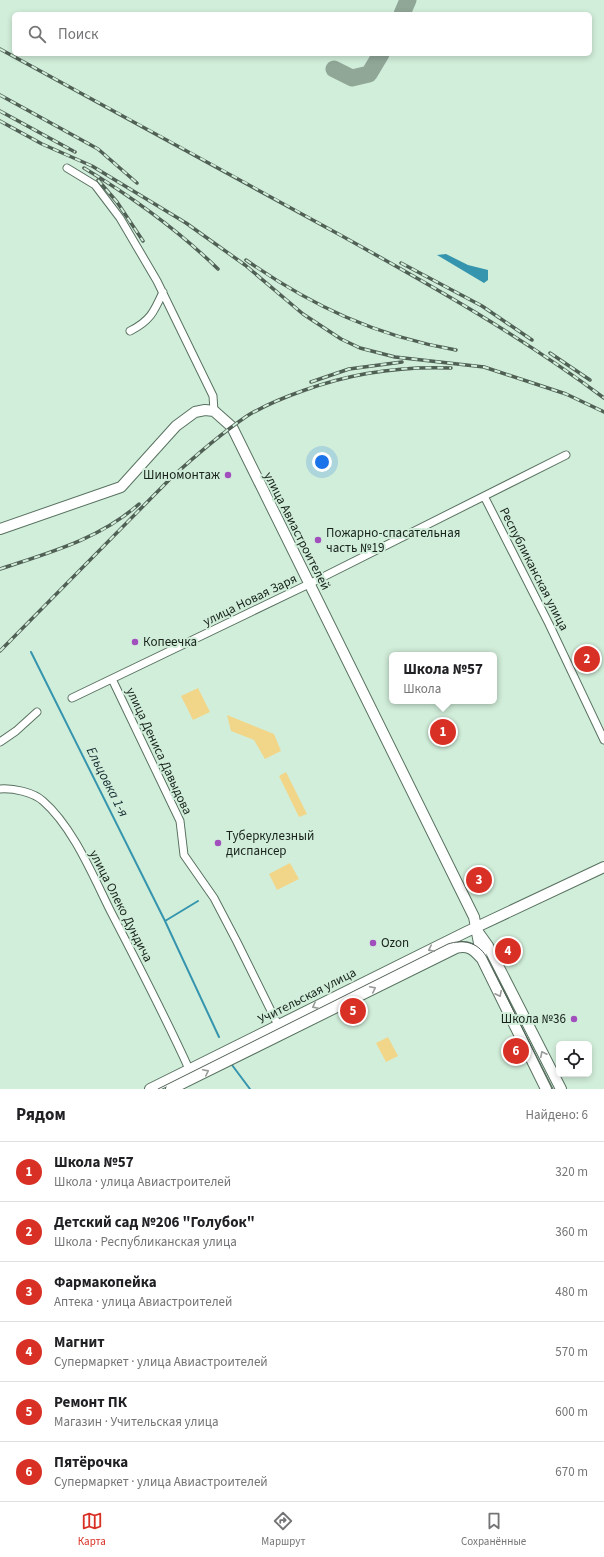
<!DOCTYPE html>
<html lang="ru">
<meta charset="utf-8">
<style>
:root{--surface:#fff;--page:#f6f6f6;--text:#202124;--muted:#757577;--line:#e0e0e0;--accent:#d93025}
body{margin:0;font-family:"Source Sans 3",sans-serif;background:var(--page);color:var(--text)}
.controls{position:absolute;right:12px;bottom:12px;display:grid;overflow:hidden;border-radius:6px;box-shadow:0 2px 6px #0003}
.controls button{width:36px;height:36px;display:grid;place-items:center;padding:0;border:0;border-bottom:1px solid var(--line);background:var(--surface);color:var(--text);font:20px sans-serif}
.you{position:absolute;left:322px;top:462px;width:14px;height:14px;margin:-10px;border:3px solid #fff;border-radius:50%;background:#1a73e8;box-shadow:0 0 0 6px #1a73e833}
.badge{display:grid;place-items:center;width:26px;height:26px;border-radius:50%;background:var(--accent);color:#fff;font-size:13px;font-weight:700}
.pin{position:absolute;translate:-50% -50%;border:2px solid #fff;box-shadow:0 1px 4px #0006}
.popup{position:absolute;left:389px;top:652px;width:108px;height:52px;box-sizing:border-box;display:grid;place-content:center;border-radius:6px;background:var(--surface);filter:drop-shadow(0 1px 3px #0005);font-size:13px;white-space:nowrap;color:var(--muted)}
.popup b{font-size:15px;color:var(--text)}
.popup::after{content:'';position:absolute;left:50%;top:100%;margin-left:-8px;border:8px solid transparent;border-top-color:var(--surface)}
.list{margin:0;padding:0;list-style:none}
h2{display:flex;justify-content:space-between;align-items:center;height:52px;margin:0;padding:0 16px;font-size:17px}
h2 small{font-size:13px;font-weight:400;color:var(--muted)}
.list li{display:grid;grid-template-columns:26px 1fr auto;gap:12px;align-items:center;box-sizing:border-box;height:60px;padding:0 16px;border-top:1px solid var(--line)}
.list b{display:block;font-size:15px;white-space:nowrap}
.list p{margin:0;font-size:13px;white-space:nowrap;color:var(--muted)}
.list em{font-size:13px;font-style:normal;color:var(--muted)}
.icon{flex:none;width:22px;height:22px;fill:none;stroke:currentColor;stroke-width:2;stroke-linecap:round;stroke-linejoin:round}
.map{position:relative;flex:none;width:604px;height:1089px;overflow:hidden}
.search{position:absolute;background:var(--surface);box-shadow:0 2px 6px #0003;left:12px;right:12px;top:12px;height:44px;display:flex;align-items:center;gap:10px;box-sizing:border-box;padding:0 14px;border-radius:6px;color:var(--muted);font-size:15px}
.sheet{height:412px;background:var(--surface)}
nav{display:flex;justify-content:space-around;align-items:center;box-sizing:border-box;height:56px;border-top:1px solid var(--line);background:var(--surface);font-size:11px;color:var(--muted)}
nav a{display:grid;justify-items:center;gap:2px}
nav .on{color:var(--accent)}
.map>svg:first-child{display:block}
.green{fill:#f1d68a}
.water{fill:#3695ae}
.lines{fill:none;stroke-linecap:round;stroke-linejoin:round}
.stream{stroke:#3695ae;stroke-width:2}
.taxiway{stroke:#90a798;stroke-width:17}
.street-casing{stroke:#587260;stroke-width:9}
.secondary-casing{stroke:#587260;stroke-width:12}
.street{stroke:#fff;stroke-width:7}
.secondary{stroke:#fff;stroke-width:10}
.tram{stroke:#506055;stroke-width:1}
.rail-casing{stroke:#506055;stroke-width:3.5}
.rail{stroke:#d1eeda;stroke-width:2;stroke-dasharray:6;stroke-linecap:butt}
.oneway{stroke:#979c98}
.poi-dot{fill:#a24fbe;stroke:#d1eeda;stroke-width:1.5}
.labels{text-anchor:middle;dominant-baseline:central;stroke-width:4;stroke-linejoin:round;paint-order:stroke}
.poi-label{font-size:13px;fill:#18221b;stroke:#d1eeda;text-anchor:start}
.street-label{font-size:13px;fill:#18221b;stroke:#d1eeda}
.water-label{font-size:14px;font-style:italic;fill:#182e34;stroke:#d1eeda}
</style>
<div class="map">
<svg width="604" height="1089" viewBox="0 0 604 1089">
<rect width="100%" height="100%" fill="#d1eeda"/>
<path class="green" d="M198,688l12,24 -17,8 -12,-24z
M227,715l47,19 7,17 -16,8 -11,-19 -23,-9z
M286,772l21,42 -8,3 -20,-41z
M290,863l9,16 -22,11 -8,-16z
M388,1037l10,19 -12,6 -10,-19z"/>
<path class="water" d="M446,254l22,11 20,5v10l-4,3 -47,-28z"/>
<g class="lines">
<path class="stream" d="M31,652l134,269
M198,901l-33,20 54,116
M232,1065l18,24"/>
<path class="taxiway" d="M402,14l6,-14
M334,69l18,9 17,-4 12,-20"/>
<defs>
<path id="street" d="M67,168l28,17 25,33 37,63 56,115 1,15
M130,331c20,-10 24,-19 33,-39
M484,496l65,128 55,116
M112,679l68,142 4,34 30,43 23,44 41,83
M72,698l237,-114 257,-129
M0,742l16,-11 21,-19
M0,789c13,-1 33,3 43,12 30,26 50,75 68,111 27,52 54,104 78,157"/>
<path id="secondary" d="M0,529l121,-42 55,-61 19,-14 10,-2 9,1 18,16 242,490 8,42 64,130
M478,932l10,14 73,143
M150,1089l316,-157 138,-65
M171,1089l285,-141c12,-3 17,1 25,10"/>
</defs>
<use href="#street" class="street-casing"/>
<use href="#secondary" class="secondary-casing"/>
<use href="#street" class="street"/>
<use href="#secondary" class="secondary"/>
<path class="tram" d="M158,1089l290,-145c15,-5 29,-2 38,12l67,133"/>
<defs>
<path id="rail" d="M0,49c114,62 228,124 342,187 90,50 179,100 262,162
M0,95l98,54 39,34
M0,111l75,41
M0,121l42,23 50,22 94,57 59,42 58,49 38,25 19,9 35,9 89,10 82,27 38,18
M84,168c48,29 93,61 134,101
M98,180l19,22 26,39
M246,260c66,46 130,76 210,90
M401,263l81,43 50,34
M550,353l40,27
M311,382l38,-13 53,-7
M0,569c48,-16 100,-30 139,-65
M0,651l170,-172c24,-22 49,-44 77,-63 18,-11 38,-19 58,-26 47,-17 96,-24 146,-22"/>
</defs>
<use href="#rail" class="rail-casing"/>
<use href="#rail" class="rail"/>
</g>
<defs><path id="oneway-chevron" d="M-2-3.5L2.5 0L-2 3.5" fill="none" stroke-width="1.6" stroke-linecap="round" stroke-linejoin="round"/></defs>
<g class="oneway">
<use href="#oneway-chevron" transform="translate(431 949) rotate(154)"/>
<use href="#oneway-chevron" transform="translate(373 989) rotate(-26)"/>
<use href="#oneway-chevron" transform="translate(499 994) rotate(64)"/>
<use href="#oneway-chevron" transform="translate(315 1006) rotate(153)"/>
<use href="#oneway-chevron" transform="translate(543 1054) rotate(-117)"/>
<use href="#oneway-chevron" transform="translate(206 1072) rotate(-26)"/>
</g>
<g class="poi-dot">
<circle cx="228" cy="475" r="4"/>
<circle cx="318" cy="540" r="4"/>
<circle cx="135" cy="642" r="4"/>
<circle cx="218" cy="843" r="4"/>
<circle cx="373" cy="943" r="4"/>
<circle cx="574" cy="1019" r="4"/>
</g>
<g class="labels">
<g class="poi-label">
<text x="220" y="475" text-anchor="end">Шиномонтаж</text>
<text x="326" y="533">Пожарно-спасательная<tspan x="326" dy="15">часть №19</tspan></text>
<text x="143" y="642">Копеечка</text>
<text x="226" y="836">Туберкулезный<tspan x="226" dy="15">диспансер</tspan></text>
<text x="381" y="943">Ozon</text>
<text x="566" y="1019" text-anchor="end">Школа №36</text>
</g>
<g class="street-label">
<text transform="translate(297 531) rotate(63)">улица Авиастроителей</text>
<text transform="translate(534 569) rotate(63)">Республиканская улица</text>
<text transform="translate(250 600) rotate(-26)">улица Новая Заря</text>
<text transform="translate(159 751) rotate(65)">улица Дениса Давыдова</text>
<text transform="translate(121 906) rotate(63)">улица Олеко Дундича</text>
<text transform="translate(307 996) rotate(-27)">Учительская улица</text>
</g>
<g class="water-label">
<text transform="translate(107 782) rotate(63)">Ельцовка 1-я</text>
</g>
</g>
</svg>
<div class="controls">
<button><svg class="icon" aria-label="locate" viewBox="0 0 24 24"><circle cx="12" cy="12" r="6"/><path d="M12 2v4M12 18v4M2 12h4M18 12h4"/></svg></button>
</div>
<div class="you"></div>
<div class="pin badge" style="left:443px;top:732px">1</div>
<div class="popup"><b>Школа №57</b>Школа</div>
<div class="pin badge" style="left:587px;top:659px">2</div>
<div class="pin badge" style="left:479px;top:880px">3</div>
<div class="pin badge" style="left:508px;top:951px">4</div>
<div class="pin badge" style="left:353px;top:1011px">5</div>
<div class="pin badge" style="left:516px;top:1051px">6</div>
<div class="search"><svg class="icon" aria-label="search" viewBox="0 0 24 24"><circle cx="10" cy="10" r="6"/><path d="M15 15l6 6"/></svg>Поиск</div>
</div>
<section class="sheet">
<h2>Рядом<small>Найдено: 6</small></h2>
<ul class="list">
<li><span class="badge">1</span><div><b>Школа №57</b><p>Школа · улица Авиастроителей</p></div><em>320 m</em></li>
<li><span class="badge">2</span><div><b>Детский сад №206 &quot;Голубок&quot;</b><p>Школа · Республиканская улица</p></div><em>360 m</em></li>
<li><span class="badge">3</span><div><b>Фармакопейка</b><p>Аптека · улица Авиастроителей</p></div><em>480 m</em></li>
<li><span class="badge">4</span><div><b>Магнит</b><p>Супермаркет · улица Авиастроителей</p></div><em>570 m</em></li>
<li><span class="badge">5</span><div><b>Ремонт ПК</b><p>Магазин · Учительская улица</p></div><em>600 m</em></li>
<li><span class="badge">6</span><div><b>Пятёрочка</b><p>Супермаркет · улица Авиастроителей</p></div><em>670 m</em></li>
</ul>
</section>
<nav>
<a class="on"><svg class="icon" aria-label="map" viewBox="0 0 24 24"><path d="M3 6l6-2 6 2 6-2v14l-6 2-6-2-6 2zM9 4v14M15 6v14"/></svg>Карта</a>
<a><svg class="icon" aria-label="directions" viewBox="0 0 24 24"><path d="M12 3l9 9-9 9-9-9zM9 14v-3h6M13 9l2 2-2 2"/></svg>Маршрут</a>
<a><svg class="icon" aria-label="saved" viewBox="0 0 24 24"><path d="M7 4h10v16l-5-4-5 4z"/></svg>Сохранённые</a>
</nav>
